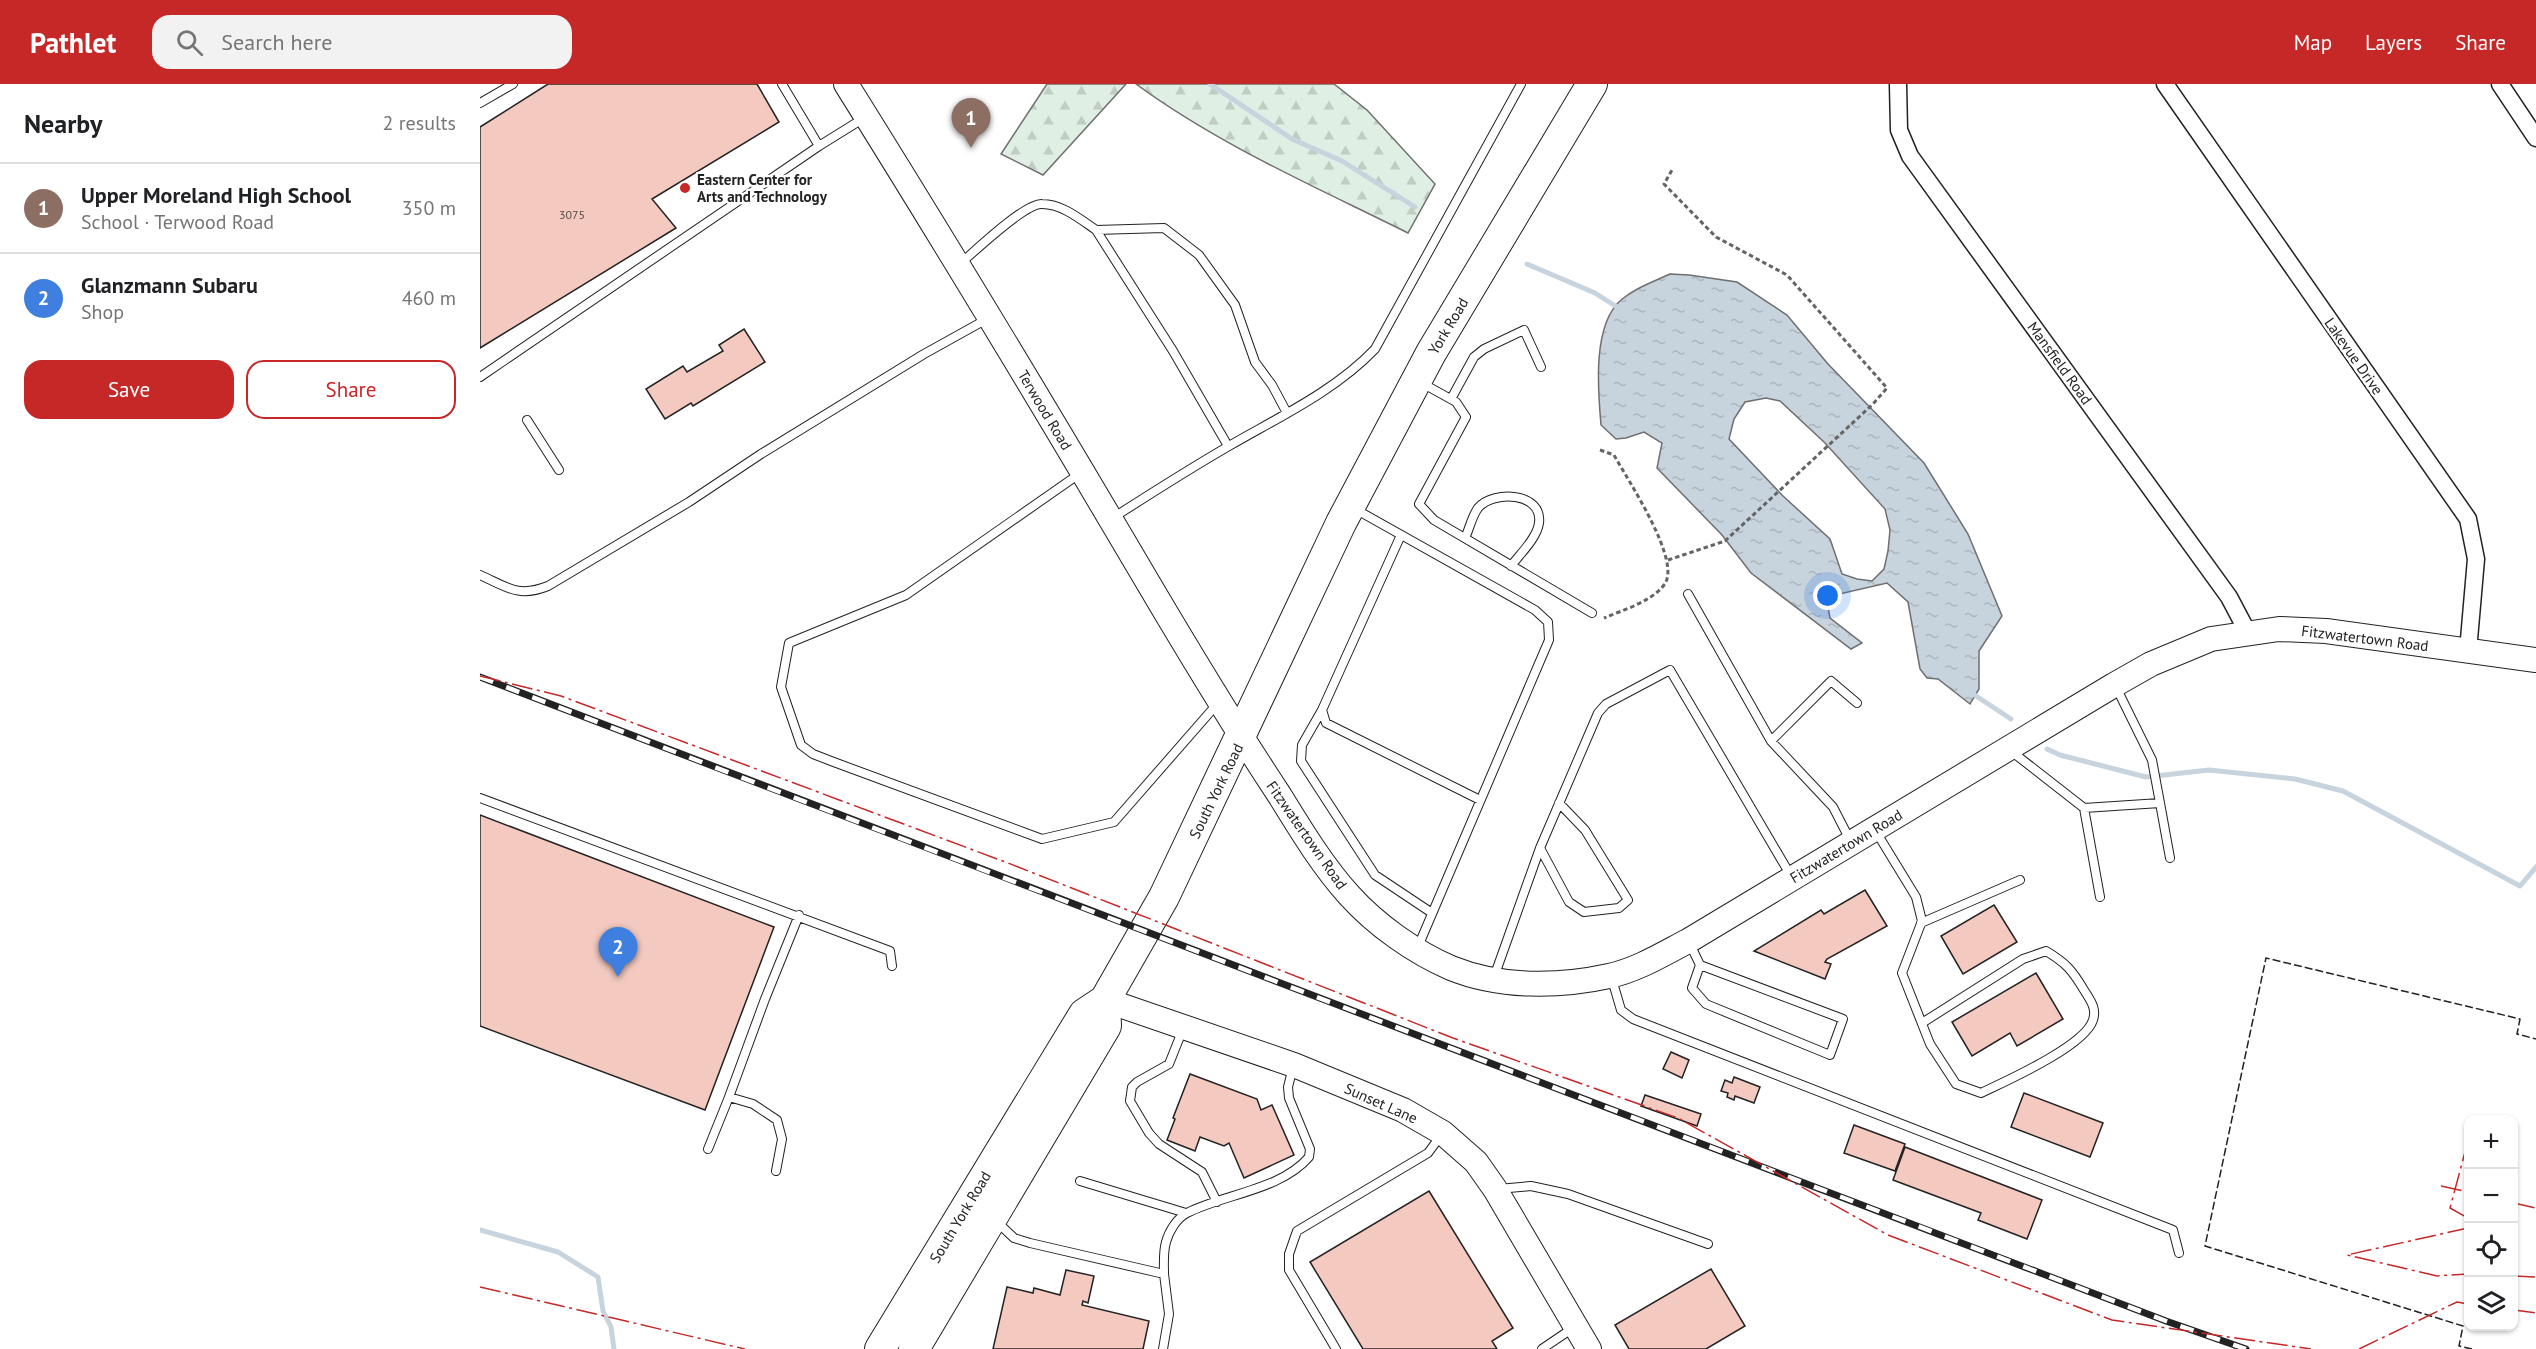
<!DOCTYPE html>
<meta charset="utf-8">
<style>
:root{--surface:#fff;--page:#f2f2f2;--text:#202124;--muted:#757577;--line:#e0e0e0;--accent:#c62828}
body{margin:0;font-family:"PT Sans",sans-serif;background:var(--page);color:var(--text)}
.controls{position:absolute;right:18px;bottom:18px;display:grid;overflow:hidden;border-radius:12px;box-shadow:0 2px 4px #0004}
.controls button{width:54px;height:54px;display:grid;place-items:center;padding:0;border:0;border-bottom:2px solid var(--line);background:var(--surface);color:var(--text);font:30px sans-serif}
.you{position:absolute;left:1348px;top:512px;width:21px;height:21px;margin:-15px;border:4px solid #fff;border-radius:50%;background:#1a73e8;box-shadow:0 0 0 9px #1a73e833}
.badge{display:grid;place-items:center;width:39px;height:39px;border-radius:50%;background:var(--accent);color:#fff;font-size:20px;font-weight:700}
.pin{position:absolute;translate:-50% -50px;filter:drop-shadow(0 2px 3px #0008)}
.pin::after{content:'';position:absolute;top:32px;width:21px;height:18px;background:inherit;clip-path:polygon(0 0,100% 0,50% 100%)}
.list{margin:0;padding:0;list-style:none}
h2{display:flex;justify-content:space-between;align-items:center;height:78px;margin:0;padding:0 24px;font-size:26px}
h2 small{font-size:20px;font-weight:400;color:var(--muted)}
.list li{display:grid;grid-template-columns:39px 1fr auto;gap:18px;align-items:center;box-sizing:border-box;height:90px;padding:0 24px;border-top:2px solid var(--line)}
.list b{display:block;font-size:22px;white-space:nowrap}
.list p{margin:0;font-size:20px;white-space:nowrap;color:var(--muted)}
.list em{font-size:20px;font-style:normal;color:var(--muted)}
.actions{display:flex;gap:12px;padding:18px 24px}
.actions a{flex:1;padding:14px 0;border:2px solid var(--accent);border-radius:18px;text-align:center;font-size:21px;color:var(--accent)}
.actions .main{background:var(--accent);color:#fff}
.icon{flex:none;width:33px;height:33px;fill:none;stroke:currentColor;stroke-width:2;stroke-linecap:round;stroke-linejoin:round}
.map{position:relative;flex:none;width:2056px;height:1265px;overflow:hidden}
header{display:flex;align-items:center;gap:36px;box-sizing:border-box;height:84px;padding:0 30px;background:var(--accent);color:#fff}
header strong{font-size:28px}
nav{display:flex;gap:33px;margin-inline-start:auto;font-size:21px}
.search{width:420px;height:54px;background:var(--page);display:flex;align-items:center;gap:15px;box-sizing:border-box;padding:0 21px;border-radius:18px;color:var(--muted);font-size:22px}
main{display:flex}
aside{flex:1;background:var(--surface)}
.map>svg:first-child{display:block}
.forest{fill:url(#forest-firs);stroke:#6f6f6f;stroke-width:1.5}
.water{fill:url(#water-ripples);stroke:#6f6f6f;stroke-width:1.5;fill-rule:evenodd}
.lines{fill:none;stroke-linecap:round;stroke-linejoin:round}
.stream{stroke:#c7d3dd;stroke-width:5}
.building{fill:#f3c9c0;stroke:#222;stroke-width:1.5}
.lane-casing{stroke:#222;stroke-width:10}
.street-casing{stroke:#222;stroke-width:19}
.secondary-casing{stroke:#222;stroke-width:26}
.highway-casing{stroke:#222;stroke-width:32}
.path{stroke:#646464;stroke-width:3;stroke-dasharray:4.5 3;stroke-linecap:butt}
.lane{stroke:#fff;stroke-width:8}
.street{stroke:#fff;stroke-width:16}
.secondary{stroke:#fff;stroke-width:24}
.highway{stroke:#fff;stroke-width:30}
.rail-casing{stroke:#222;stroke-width:7}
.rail{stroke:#fff;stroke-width:4.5;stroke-dasharray:14;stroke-linecap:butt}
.fence{stroke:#222;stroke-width:1.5;stroke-dasharray:8 3;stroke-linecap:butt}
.power{stroke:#c62828;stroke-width:1.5;stroke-dasharray:21 4.5 3 4.5;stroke-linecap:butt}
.poi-dot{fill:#c62828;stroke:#fff;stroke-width:2}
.labels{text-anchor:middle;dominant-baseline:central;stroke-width:4.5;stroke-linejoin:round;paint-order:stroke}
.number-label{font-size:12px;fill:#564c4a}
.poi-label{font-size:15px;font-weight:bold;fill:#222;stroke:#fff;text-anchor:start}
.street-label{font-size:15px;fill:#222;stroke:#fff}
</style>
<header>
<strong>Pathlet</strong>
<div class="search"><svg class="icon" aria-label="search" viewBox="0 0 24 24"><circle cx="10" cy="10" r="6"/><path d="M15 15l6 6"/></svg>Search here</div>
<nav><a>Map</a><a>Layers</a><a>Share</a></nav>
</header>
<main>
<aside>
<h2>Nearby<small>2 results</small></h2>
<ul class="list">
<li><span class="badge" style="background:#8d6e63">1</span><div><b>Upper Moreland High School</b><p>School · Terwood Road</p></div><em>350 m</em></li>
<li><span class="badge" style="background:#3f7fe0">2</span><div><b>Glanzmann Subaru</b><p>Shop</p></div><em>460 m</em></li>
</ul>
<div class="actions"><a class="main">Save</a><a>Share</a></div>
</aside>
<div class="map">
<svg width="2056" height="1265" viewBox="0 0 2056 1265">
<defs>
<pattern id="forest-firs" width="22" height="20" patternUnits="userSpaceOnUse" patternTransform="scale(1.5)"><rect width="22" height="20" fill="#e0efe3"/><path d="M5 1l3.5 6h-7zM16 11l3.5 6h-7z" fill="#c0cdc2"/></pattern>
<pattern id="water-ripples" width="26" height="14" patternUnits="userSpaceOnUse" patternTransform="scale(1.5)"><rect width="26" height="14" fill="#c7d3dd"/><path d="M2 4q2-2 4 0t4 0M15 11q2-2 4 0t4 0" fill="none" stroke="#abb5bd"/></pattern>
</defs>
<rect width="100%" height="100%" fill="#fff"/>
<path class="forest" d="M567,0h79l-83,91 -42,-21z
M656,0h198l33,26 68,74 -27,49c-92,-46 -189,-88 -272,-149z"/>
<path class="water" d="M1190,190l19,1 48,7 50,33 41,49 96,99 44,71 34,82 -23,35v38l-9,15 -32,-25 -11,-1 -7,-9 -12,-67 -21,-19 -61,14 4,21 32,25 -11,6 -100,-76 -29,-38 -65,-67 5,-25 -18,-11 -18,6 -10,1 -15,-14c-3,-34 -9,-100 20,-125 14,-12 32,-18 49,-26zM1286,314l14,3 45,42 60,66 5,21 -2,21 -4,18 -12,12 -15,-2 -15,-5 -12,-35 -47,-43 -54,-57 5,-20 11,-17z"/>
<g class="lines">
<path class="stream" d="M730,0l82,55 50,22 73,46
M1047,180l68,29 25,16
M1492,607l1,3 38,25
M1567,665l13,6 86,22 63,-7 86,9 48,12 177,95 16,-19
M0,1146l78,22 40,25 5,34 8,16 3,22"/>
</g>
<path class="building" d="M68,0h209l22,38 -127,77 24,29 -196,120v-221z
M264,245l21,33 -72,44 -2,-3 -26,16 -19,-30 37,-23 4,6 36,-21 -4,-6z
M0,731l294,112 -69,183 -225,-84z
M1385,806l22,36 -60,33 -2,3 6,2 -6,15 -71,-28 67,-41 3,4z
M1514,821l23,37 -54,32 -22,-38z
M1556,889l27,46 -46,27 -7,-13 -38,23 -20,-34z
M1191,968l18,8 -7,18 -19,-9z
M710,990l67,25 4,11 11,-5 22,50 -50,23 -15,-35 -5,3 -24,-9 -5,14 -28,-11 8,-21 -2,-1z
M1254,993l26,10 -6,16 -19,-7 -1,4 -7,-3 1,-4 -7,-2 4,-11 7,3z
M1544,1009l79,30 -13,34 -79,-30z
M1165,1011l56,19 -4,12 -56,-20z
M1374,1041l51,19 -10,27 -51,-18z
M1425,1063l137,53 -15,39 -49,-19 3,-7 -88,-33z
M949,1107l84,137 -21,13 5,8h-134l-53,-87z
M1231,1185l34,57 -39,23h-77l-14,-24z
M586,1186l28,6 -6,27 -5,-2 -1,4 67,16 -6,28h-150l14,-62 26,6 1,-5 26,7z"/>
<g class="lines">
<defs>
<path id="lane" d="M302,0l37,62 45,-28
M0,19l33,-19
M616,146l68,-2 35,27 36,50 20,57 17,23 15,28
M481,179c15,-13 64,-60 81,-59 20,0 38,15 54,26l77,121 55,95
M0,293l339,-231
M940,298l36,20 10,15 -47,87 15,16 158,93
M971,315l23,-42 10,-8 40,-19 17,37
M47,336l32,50
M602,388l-176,123 -117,48 -8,44 20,58 12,9 18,7 211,78 72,-17 104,-119
M875,425l180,101 13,12 1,18 -132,309
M631,435c39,-25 78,-50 118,-73 50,-29 106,-55 146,-97l146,-265
M921,451l-79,175 4,13 154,77
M985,454c4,-8 7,-22 13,-30 15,-18 65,-16 61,15 -2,15 -19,31 -28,43
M0,491c27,12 38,23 68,11l141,-84 72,-48 163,-100 63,-35
M1208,510l83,147 62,66 17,33
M1635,601l37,75 8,43
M842,626l-20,35 -1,16 74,114 57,38
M1291,657l60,-60 26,22
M1531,667l73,57 76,-5 10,55
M0,714l410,153 2,15
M1604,724l16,89
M1395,746l41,67 6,24 -20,52 28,71 26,40 25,9c25,-12 104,-47 112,-73 4,-12 -3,-20 -9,-30 -12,-20 -18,-27 -38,-39l-23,8 -101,64
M1060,764l29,54 15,10 35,-4 9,-8 -43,-70 -26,-27
M1441,839l99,-43
M1209,858l11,23 143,54 -13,36 -124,-51 -14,-16 8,-23
M1131,892l10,34 12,9 540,211 6,23
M1014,893l46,-129 58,-135 8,-9 64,-34 121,206
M703,945l-14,35 -32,18 -5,5 -2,14 19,32 10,11 43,28 15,30
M249,1013l36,-98 34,-84
M228,1065l21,-52 24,7 24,16 5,19 -6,32
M600,1097l106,32
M1018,1105l33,-3 37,8 140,50
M516,1137l18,17 16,5 134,31 5,40 -6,35
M684,1190c0,-10 -1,-22 2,-32 3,-11 11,-24 21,-29 37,-19 94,-23 122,-56l1,-8 -21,-51 -1,-11 5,-20
M856,1265l-47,-79v-16l8,-23 131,-78 14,-19
M1062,1265l31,-21"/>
<path id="street" d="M1418,0l1,46 11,26 319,441 19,36
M1685,0l303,435 8,40 -8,92
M2020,0l36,54"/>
<path id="secondary" d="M366,0c104,166 205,334 304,502 42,71 85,142 130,210 21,34 42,69 69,99 27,30 65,57 102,73 49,20 108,19 158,8 28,-6 54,-22 79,-35l426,-256 37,-21 60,-25 68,-10 47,2 210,29
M625,916l189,65 109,45 40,23 33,29 19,27 94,160"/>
<path id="highway" d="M400,1265l204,-335 21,-14 59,-103 177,-374 90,-170 161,-269
M434,1265l192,-323 -1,-26"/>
</defs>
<use href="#lane" class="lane-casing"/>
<use href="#street" class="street-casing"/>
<use href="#secondary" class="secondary-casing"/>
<use href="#highway" class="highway-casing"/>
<path class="path" d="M1120,366l14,5c13,24 69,107 50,130 -13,17 -41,25 -60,33
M1188,476l57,-19 147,-136 15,-17 -100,-113 -71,-38 -52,-53 8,-14"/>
<use href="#lane" class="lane"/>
<use href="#street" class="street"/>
<use href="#secondary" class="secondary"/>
<use href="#highway" class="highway"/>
<defs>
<path id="rail" d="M0,593c562,216 1124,429 1686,644l80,28"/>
</defs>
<use href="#rail" class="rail-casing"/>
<use href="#rail" class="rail"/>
<path class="fence" d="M1992,1265l-13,-3 4,-20 -258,-80 61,-288 254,61 -3,15 19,5"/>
<path class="power" d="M0,592l81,20 447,167 445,175 225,80 210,117 224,85 199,29
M1988,1057l-18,67 18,10
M1961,1102l27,6
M2034,1119l22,5
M1988,1144l-121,27 90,21 31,-2
M2034,1192l22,1
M0,1203l265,62
M2034,1226l22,3
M1879,1265l98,-47 11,2"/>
</g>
<circle class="poi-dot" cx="205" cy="104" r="6"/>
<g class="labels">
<g class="number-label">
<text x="92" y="130">3075</text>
</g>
<g class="poi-label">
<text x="217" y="95">Eastern Center for<tspan x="217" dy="17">Arts and Technology</tspan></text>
</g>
<g class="street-label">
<text transform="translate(968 242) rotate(-59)">York Road</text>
<text transform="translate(1874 272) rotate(55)">Lakevue Drive</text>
<text transform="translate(1580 279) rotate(54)">Mansfield Road</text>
<text transform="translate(565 326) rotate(59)">Terwood Road</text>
<text transform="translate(1885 554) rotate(7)">Fitzwatertown Road</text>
<text transform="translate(736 707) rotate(-64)">South York Road</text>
<text transform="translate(827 751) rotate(55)">Fitzwatertown Road</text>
<text transform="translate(1366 762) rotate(-31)">Fitzwatertown Road</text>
<text transform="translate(901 1019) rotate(24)">Sunset Lane</text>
<text transform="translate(480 1133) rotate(-59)">South York Road</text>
</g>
</g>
</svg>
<div class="controls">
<button>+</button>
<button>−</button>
<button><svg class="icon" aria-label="locate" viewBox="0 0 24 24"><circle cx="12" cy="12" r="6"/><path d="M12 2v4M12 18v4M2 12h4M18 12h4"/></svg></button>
<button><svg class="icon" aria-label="layers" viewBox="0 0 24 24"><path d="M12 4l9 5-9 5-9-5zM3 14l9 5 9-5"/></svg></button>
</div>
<div class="you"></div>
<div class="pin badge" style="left:491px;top:64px;background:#8d6e63">1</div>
<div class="pin badge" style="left:138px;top:893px;background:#3f7fe0">2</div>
</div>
</main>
